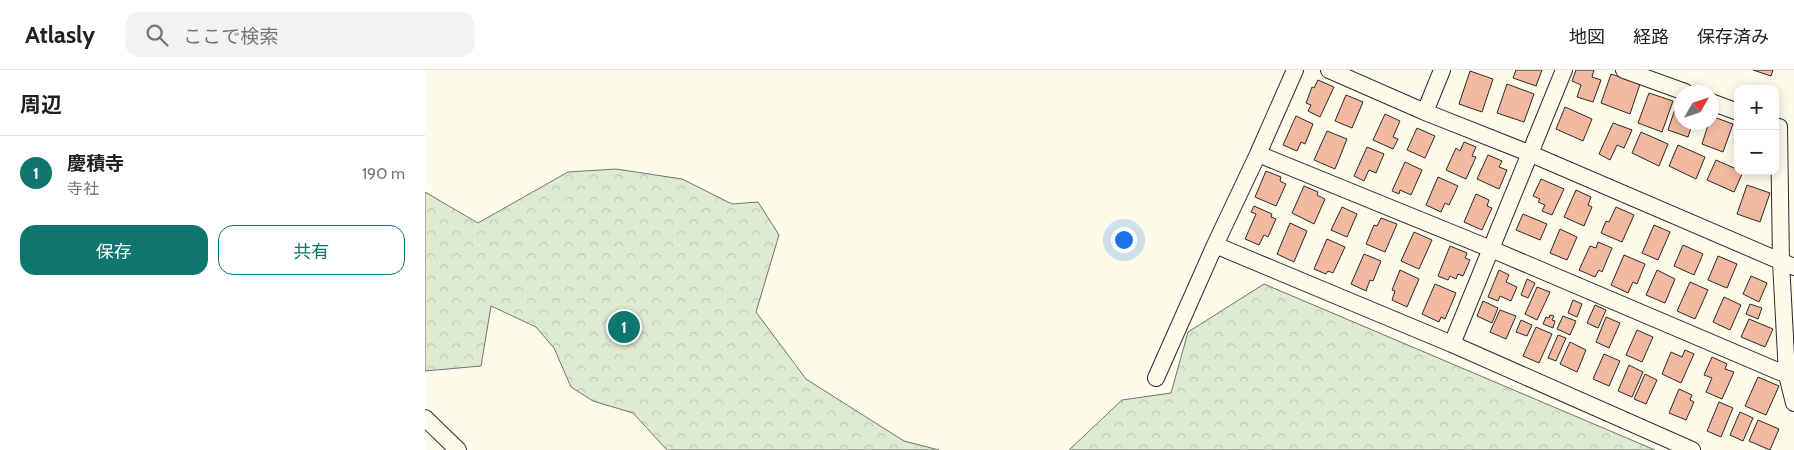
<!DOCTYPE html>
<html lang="ja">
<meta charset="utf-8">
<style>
:root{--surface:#fff;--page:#f2f2f2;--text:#202124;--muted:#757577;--line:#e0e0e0;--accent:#0f766e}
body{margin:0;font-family:Cabin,"Noto Sans JP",sans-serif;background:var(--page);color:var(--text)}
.controls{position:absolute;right:15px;top:15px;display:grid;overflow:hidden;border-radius:10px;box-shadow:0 2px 12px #0003}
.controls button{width:45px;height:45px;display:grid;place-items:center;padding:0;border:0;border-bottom:1px solid var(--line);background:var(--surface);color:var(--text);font:25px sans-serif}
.compass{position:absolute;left:1249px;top:15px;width:45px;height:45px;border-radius:50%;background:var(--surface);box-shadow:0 2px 12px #0003;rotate:51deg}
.you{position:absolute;left:698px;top:169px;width:18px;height:18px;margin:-12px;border:4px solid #fff;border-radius:50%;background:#1a73e8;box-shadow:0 0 0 8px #1a73e833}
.badge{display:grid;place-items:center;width:32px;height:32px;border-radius:50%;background:var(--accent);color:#fff;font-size:16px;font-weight:700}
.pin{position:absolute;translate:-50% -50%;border:2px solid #fff;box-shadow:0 1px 5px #0006}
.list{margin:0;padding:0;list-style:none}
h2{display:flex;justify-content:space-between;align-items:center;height:65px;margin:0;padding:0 20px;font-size:21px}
h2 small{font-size:16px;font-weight:400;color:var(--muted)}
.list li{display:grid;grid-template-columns:32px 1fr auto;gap:15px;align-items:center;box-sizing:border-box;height:75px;padding:0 20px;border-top:1px solid var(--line)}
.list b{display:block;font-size:19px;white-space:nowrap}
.list p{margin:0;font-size:16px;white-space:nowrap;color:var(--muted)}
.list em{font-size:16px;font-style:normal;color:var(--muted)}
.actions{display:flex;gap:10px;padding:15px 20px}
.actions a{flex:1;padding:11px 0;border:1px solid var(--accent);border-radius:15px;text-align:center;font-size:18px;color:var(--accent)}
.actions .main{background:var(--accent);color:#fff}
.icon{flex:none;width:28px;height:28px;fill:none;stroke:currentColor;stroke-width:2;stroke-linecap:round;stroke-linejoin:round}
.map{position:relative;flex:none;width:1369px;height:380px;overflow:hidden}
header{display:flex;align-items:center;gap:30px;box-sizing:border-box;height:70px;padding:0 25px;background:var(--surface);border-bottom:1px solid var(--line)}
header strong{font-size:24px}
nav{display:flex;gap:28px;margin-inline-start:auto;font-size:18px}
.search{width:350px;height:45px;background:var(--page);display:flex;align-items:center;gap:12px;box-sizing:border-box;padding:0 18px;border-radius:15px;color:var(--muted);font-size:19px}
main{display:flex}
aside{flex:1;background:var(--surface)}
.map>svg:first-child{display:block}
.forest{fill:url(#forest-crowns);stroke:#74746e}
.building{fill:#f2b8a0;stroke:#2b2b2b}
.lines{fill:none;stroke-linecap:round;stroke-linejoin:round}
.minor-casing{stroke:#2b2b2b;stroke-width:18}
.minor{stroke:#fdfbea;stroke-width:16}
</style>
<header>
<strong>Atlasly</strong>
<div class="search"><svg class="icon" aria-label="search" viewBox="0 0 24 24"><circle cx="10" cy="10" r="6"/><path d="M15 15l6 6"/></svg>ここで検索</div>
<nav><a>地図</a><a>経路</a><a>保存済み</a></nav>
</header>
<main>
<aside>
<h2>周辺<small></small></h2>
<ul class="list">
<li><span class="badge">1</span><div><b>慶積寺</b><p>寺社</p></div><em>190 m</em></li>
</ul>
<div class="actions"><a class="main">保存</a><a>共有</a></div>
</aside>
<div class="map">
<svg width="1369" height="380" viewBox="0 0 1369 380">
<defs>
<pattern id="forest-crowns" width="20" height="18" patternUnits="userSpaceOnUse" patternTransform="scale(1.25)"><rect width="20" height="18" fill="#deebd1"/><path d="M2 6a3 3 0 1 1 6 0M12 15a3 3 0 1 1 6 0" fill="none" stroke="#bfcab4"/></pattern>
</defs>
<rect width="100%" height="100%" fill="#fdfbea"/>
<path class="forest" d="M191,99l66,10 50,25 26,-2 21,33 -23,77 50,67 98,62 35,9h-272l-34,-37 -40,-12 -22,-14 -17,-39 -18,-21 -45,-21 -10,60 -56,5v-179l53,31 90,-51z
M839,214l391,166h-586l53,-50 49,-7 17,-61z"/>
<path class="building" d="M1091,0h26l-6,16 -23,-8z
M1151,0h18l-2,7 9,3 -8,22 -16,-5 4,-12 -9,-4z
M1328,0h20l-2,6z
M1045,1l23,8 -11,33 -23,-8z
M1186,4l29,10 -10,30 -29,-11z
M893,10l16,7 -14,30 -12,-6 3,-6 -5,-2 6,-16 2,1z
M1082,14l27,10 -10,28 -27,-9z
M1224,23l24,8 -11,31 -24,-9z
M921,25l17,7 -11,26 -17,-7z
M1253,30l3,2v20h12l-5,15 -20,-7z
M1140,37l27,12 -9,22 -27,-12z
M960,44l15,7 -7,16 5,2 -5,10 -20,-9z
M871,46l17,8 -8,20 -4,-2 -4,9 -14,-6z
M1286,46l22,8 -10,28 -21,-8 7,-22h2z
M1188,53l19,7 -8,18 -7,-3 -7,15 -11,-6z
M992,58l18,8 -10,22 -18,-8z
M902,61l20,8 -12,30 -21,-9z
M1216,62l27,12 -9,22 -27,-13z
M1039,72l12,5 -4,9 4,1 -10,22 -20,-9 10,-22 4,3z
M1253,75l27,12 -9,22 -27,-13z
M942,77l17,7 -8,19 -7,-3 -5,11 -10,-5z
M1063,85l14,6 -3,6 8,3 -8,19 -22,-10z
M1291,90l27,12 -9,20 -27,-12z
M980,92l17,8 -11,25 -11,-5 -1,4 -7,-3z
M841,101l15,6 -1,4 6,3 -10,22 -21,-9z
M1013,107l20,9 -9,19 -4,-2 -4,9 -15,-7z
M1116,109l23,10 -12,26 -10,-4 3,-6 -7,-3 2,-3 -7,-3z
M1322,115l23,8 -10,29 -23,-8z
M879,116l14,6 -1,3 8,4 -11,25 -22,-11z
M1151,120l15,7 -3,8 4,2 -8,19 -20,-9z
M1051,124l13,6 -2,6 5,2 -10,22 -18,-8z
M829,136l18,8 -1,3 5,2 -8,18 -4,-2 -5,10 -14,-6 11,-25 -5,-2z
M917,137l15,7 -10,23 -16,-7z
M1191,137l18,8 -12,27 -21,-9 5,-12 3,1z
M1098,144l24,10 -7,16 -24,-10z
M956,148l16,6 -12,28 -19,-8 8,-19 3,1z
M865,153l17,8 -13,31 -17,-8z
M1229,155l16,7 -12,28 -16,-7z
M1135,159l17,8 -10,23 -17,-7z
M989,162l18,8 -13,29 -18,-8z
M902,169l18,8 -12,26 -5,-2 -2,3 -12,-5z
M1173,172l14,6 -10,24 -3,-2 -4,7 -16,-7 11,-24 6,2z
M1258,175l20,9 -9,21 -20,-9z
M1025,176l17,7 -2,5 5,2 -7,16 -5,-2 -2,5 -6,-3 -2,4 -10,-4z
M939,184l17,7 -8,20 -3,-1 -4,11 -15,-7z
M1199,185l21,9 -8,20 -4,-2 -5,11 -17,-8z
M1293,186l19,8 -10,24 -19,-8z
M975,200l19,9 -12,28 -15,-7 3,-9 -3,-1z
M1074,200l10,5 -3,7 11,5 -6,14 -11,-5 -2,5 -10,-4z
M1232,200l18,9 -10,24 -19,-8z
M1326,206l16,7 -8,19 -16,-8z
M1102,209l8,4 -7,15 -7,-3z
M1265,212l18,8 -13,29 -18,-8z
M1010,214l21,9 -11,26 -4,-2 -2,5 -17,-8z
M1112,217l13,5 -13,28 -12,-6z
M1299,227l17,8 -11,25 -17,-8z
M1148,230l9,4 -5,13 -9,-4z
M1058,231l15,7 -6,15 -15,-7z
M1325,234l12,4 -4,11 -12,-5z
M1170,235l11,5 -8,18 -11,-5z
M1075,240l16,6 -10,23 -16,-7z
M1125,245l4,1 -2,4 3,1 -2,7 -10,-4 3,-7 3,1z
M1138,246l13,5 -6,14 -13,-6z
M1181,247l14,6 -11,25 -13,-6z
M1324,249l24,10 -8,18 -24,-10z
M1096,250l11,5 -5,11 -11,-4z
M1111,257l16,7 -13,29 -16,-7z
M1212,260l16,7 -11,25 -16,-7z
M1133,265l8,3 -10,23 -8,-3z
M1145,272l16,8 -9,22 -17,-8z
M1260,280l9,4 -13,29 -19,-9 9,-22 11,5z
M1179,284l16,7 -11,25 -16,-7z
M1287,287l15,7 -2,5 9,3 -12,27 -16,-7 6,-14 -8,-3z
M1204,295l14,7 -11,25 -14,-6z
M1220,304l12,6 -11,24 -12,-5z
M1333,307l21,9 -13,29 -21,-9z
M1254,319l13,6 -2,5 4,2 -8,18 -17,-7z
M1294,332l14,6 -12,29 -14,-6z
M1315,342l13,6 -10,23 -13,-6z
M1333,350l21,9 -9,21 -21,-9z"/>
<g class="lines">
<defs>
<path id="minor" d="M904,0l96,42 106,42 263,113
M1139,0l-112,274 240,106
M1199,0l61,22
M1286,32l27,10
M1000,42l17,-42
M1350,56l4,1 2,135 6,113 7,28
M833,84l37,-84
M790,175l237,99
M731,308l59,-133 43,-91 233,95 296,126
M0,348l33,32"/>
</defs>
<use href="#minor" class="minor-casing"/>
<use href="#minor" class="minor"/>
</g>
</svg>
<div class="controls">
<button>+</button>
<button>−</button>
</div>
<svg class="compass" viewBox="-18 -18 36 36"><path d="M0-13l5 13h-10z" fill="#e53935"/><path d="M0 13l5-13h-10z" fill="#757577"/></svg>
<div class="you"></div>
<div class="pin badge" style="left:199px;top:257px">1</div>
</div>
</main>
